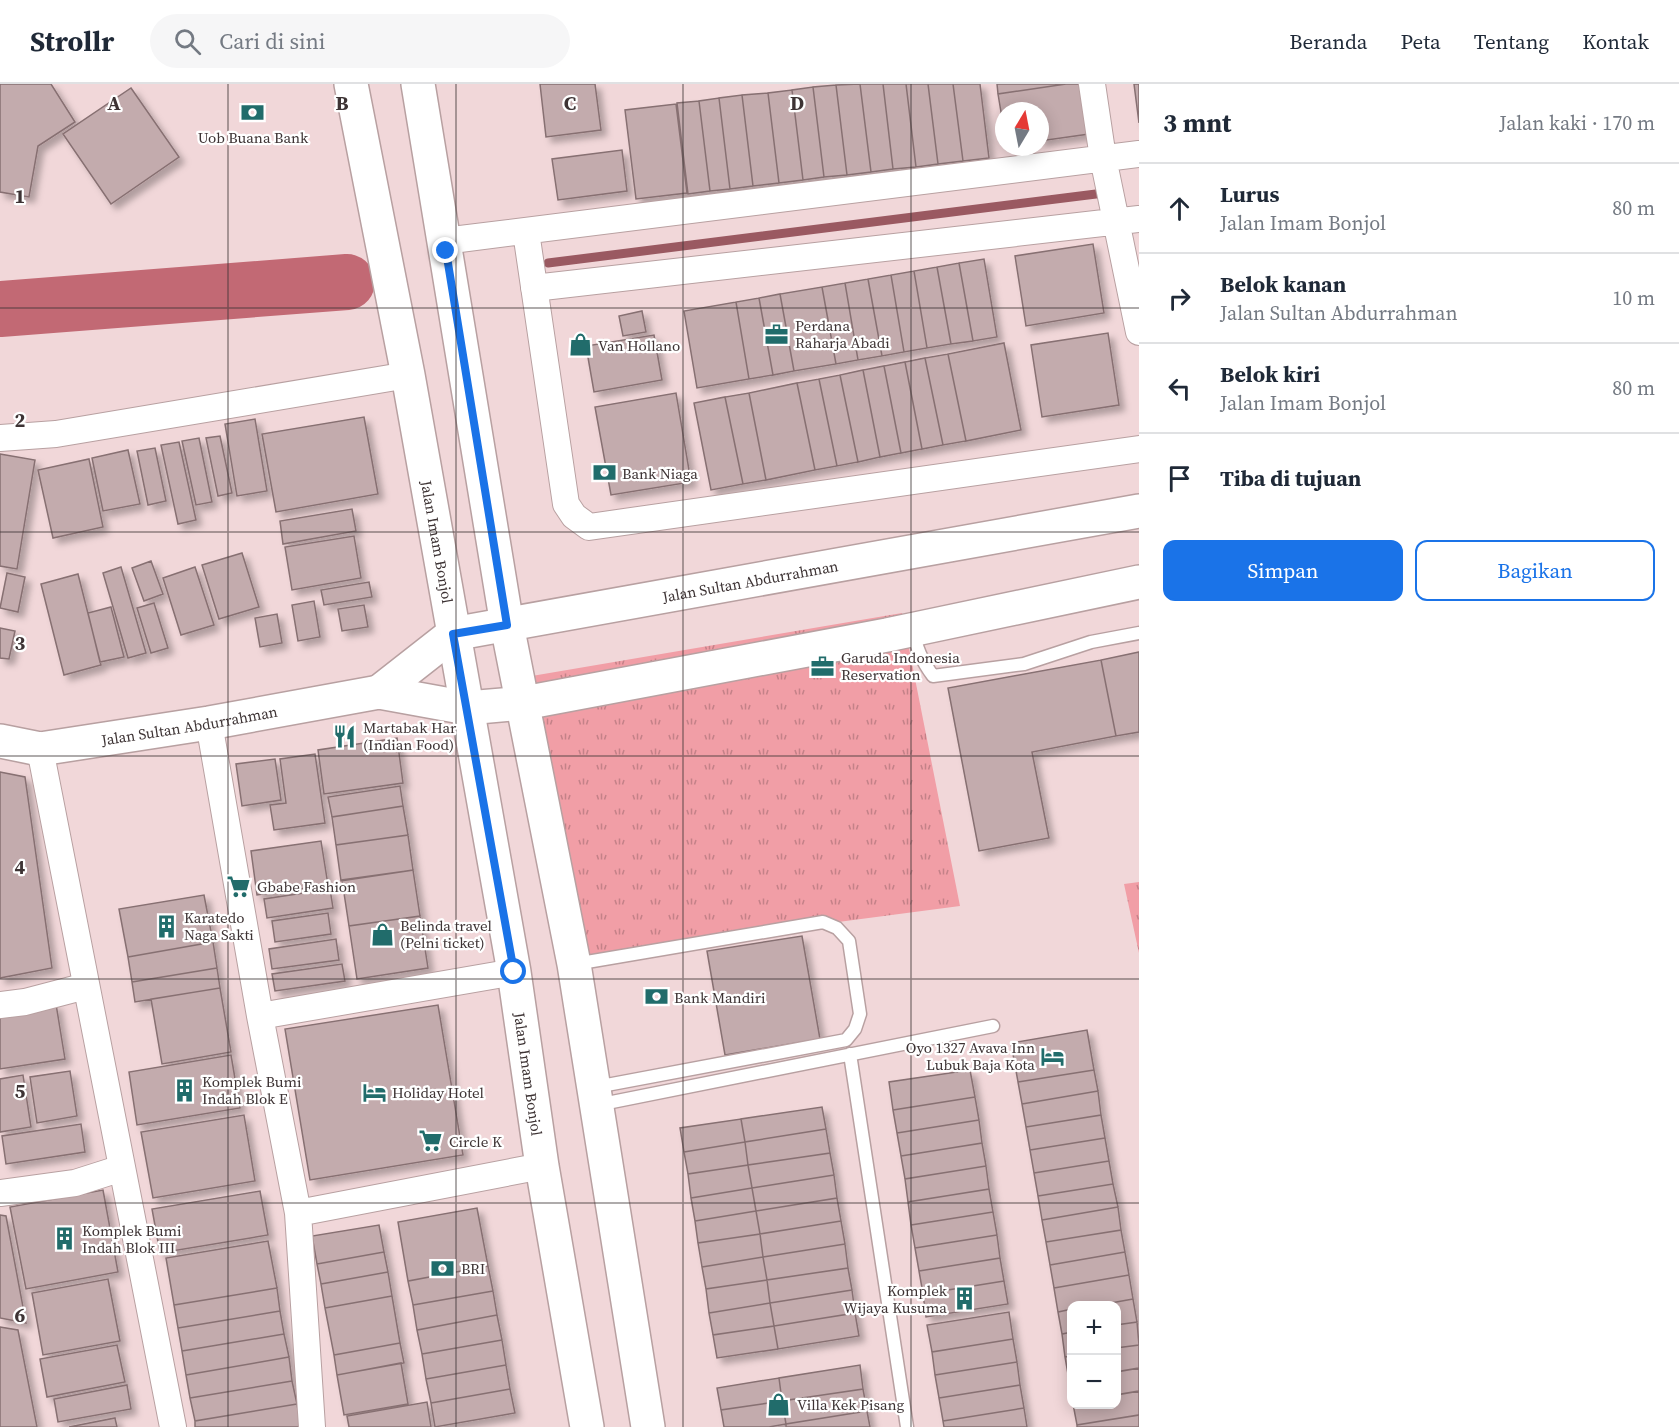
<!DOCTYPE html>
<html lang="id">
<meta charset="utf-8">
<style>
:root{--surface:#fff;--page:#f6f6f7;--text:#1f2937;--muted:#747a83;--line:#e0e1e3;--accent:#1a73e8}
body{margin:0;font-family:"Source Serif 4",serif;background:var(--page);color:var(--text)}
.controls{position:absolute;right:18px;bottom:18px;display:grid;overflow:hidden;border-radius:12px;box-shadow:0 3px 15px #0003}
.controls button{width:54px;height:54px;display:grid;place-items:center;padding:0;border:0;border-bottom:2px solid var(--line);background:var(--surface);color:var(--text);font:30px sans-serif}
.compass{position:absolute;left:995px;top:18px;width:54px;height:54px;border-radius:50%;background:var(--surface);box-shadow:0 3px 15px #0003;rotate:10deg}
.stop{position:absolute;width:18px;height:18px;margin:-14px;border:4px solid #1a73e8;border-radius:50%;background:#fff}
.stop.end{background:#1a73e8;border-color:#fff;box-shadow:0 2px 6px #0008}
.list{margin:0;padding:0;list-style:none}
h2{display:flex;justify-content:space-between;align-items:center;height:78px;margin:0;padding:0 24px;font-size:26px}
h2 small{font-size:20px;font-weight:400;color:var(--muted)}
.list li{display:grid;grid-template-columns:39px 1fr auto;gap:18px;align-items:center;box-sizing:border-box;height:90px;padding:0 24px;border-top:2px solid var(--line)}
.list b{display:block;font-size:22px;white-space:nowrap}
.list p{margin:0;font-size:20px;white-space:nowrap;color:var(--muted)}
.list em{font-size:20px;font-style:normal;color:var(--muted)}
.actions{display:flex;gap:12px;padding:18px 24px}
.actions a{flex:1;padding:14px 0;border:2px solid var(--accent);border-radius:12px;text-align:center;font-size:21px;color:var(--accent)}
.actions .main{background:var(--accent);color:#fff}
.icon{flex:none;width:33px;height:33px;fill:none;stroke:currentColor;stroke-width:2;stroke-linecap:round;stroke-linejoin:round}
.map{position:relative;flex:none;width:1139px;height:1343px;overflow:hidden}
header{display:flex;align-items:center;gap:36px;box-sizing:border-box;height:84px;padding:0 30px;background:var(--surface);border-bottom:2px solid var(--line)}
header strong{font-size:28px}
nav{display:flex;gap:33px;margin-inline-start:auto;font-size:21px}
.search{width:420px;height:54px;background:var(--page);display:flex;align-items:center;gap:15px;box-sizing:border-box;padding:0 21px;border-radius:33px;color:var(--muted);font-size:22px}
main{display:flex}
aside{flex:1;background:var(--surface)}
.map>svg:first-child{display:block}
.grass{fill:url(#grass-tufts)}
.lines{fill:none;stroke-linecap:round;stroke-linejoin:round}
.stream{stroke:#9a5961;stroke-width:9}
.river{stroke:#c26974;stroke-width:56}
.building{fill:#c3abad;stroke:#877072;stroke-width:1.5;filter:url(#shadow)}
.lane-casing{stroke:#b8a0a1;stroke-width:15}
.street-casing{stroke:#b8a0a1;stroke-width:28}
.secondary-casing{stroke:#b8a0a1;stroke-width:36}
.lane{stroke:#fff;stroke-width:12}
.street{stroke:#fff;stroke-width:26}
.secondary{stroke:#fff;stroke-width:33}
.route{stroke:#1a73e8;stroke-width:8}
.grid{fill:none;stroke:#3d3334;stroke-width:1.5;stroke-opacity:0.55}
.labels{text-anchor:middle;dominant-baseline:central;stroke-width:4.5;stroke-linejoin:round;paint-order:stroke}
.poi-label{font-size:15px;fill:#3d3334;stroke:#fff;text-anchor:start}
.street-label{font-size:15px;fill:#3d3334;stroke:#fff}
.grid-label{font-size:20px;text-anchor:middle;font-weight:bold;fill:#3d3334;stroke:#fff;stroke-width:4.5;stroke-linejoin:round;paint-order:stroke}
</style>
<header>
<strong>Strollr</strong>
<div class="search"><svg class="icon" aria-label="search" viewBox="0 0 24 24"><circle cx="10" cy="10" r="6"/><path d="M15 15l6 6"/></svg>Cari di sini</div>
<nav><a>Beranda</a><a>Peta</a><a>Tentang</a><a>Kontak</a></nav>
</header>
<main>
<div class="map">
<svg width="1139" height="1343" viewBox="0 0 1139 1343">
<defs>
<pattern id="grass-tufts" width="24" height="20" patternUnits="userSpaceOnUse" patternTransform="scale(1.5)"><rect width="24" height="20" fill="#f19ea6"/><path d="M3 7l-1-3M5 7V3M7 7l1-3M15 17l-1-3M17 17v-4M19 17l1-3" fill="none" stroke="#c48188"/></pattern>
<filter id="shadow"><feDropShadow dx="5.5" dy="5.5" stdDeviation="3" flood-color="#0004"/></filter>
</defs>
<rect width="100%" height="100%" fill="#f1d7d9"/>
<path class="grass" d="M902,529l58,293 -379,50 -61,-278z
M1139,798v71l-15,-69z"/>
<g class="lines">
<path class="stream" d="M548,179l548,-69"/>
<path class="river" d="M0,225l347,-27"/>
</g>
<path class="building" d="M0,0h51l24,38 -37,24 -9,51 -29,-5z
M540,0h55l6,46 -55,7z
M860,0l11,88 -24,3 -11,-90z
M860,0h23l10,85 -22,3z
M883,0h23l10,83 -23,2z
M906,0h22l10,80 -22,3z
M928,0h25l10,77 -25,3z
M953,0h27l9,74 -26,3z
M997,0h69l-68,10z
M1066,0h16l7,50 -49,7v-30h-36v19l-6,-36z
M1134,0h5v39z
M836,1l11,90 -23,2 -11,-90z
M813,3l11,90 -21,3 -11,-90z
M131,4l48,69 -68,47 -48,-70z
M792,6l11,90 -24,3 -11,-90z
M768,9l11,90 -26,3 -11,-91z
M742,11l11,91 -23,3 -11,-91z
M719,14l11,91 -20,2 -11,-90z
M699,17l11,90 -22,3 -11,-91z
M676,20l11,89 -51,6 -11,-89z
M622,66l5,41 -69,9 -6,-41z
M1093,160l11,69 -78,13 -11,-70z
M984,175l13,78 -24,4 -14,-78z
M959,179l14,78 -22,3 -14,-77z
M937,183l14,77 -24,4 -13,-77z
M914,187l13,77 -23,4 -13,-77z
M891,191l13,77 -22,4 -14,-77z
M868,195l14,77 -24,4 -13,-77z
M845,199l13,77 -22,4 -14,-77z
M822,203l14,77 -42,7 -14,-77z
M780,210l14,77 -21,4 -14,-77z
M759,214l14,77 -24,4 -13,-77z
M736,218l13,77 -52,9 -13,-77z
M642,227l4,21 -23,4 -4,-20z
M1108,249l11,72 -77,12 -11,-72z
M654,251l8,45 -68,12 -8,-46z
M1004,259l17,87 -55,11 -18,-87z
M948,270l18,87 -23,4 -18,-87z
M925,274l18,87 -21,4 -17,-87z
M905,278l17,87 -21,4 -17,-87z
M884,282l17,87 -21,4 -17,-87z
M863,286l17,87 -22,5 -18,-87z
M840,291l18,87 -21,4 -18,-87z
M819,295l18,87 -22,4 -18,-87z
M797,299l18,87 -49,10 -17,-87z
M676,309l15,89 -80,13 -16,-88z
M749,309l17,87 -23,4 -18,-87z
M725,313l18,87 -32,6 -17,-87z
M364,333l14,77 -102,18 -14,-78z
M255,335l12,72 -30,5 -12,-72z
M220,352l12,57 -14,3 -12,-58z
M199,354l13,64 -16,3 -14,-64z
M179,358l17,78 -18,4 -17,-79z
M155,364l11,53 -18,4 -11,-54z
M128,366l12,54 -37,7 -11,-53z
M0,370l35,6 -18,109 -17,-3z
M89,375l14,68 -50,11 -15,-68z
M352,425l4,22 -73,13 -3,-23z
M354,452l7,42 -69,12 -7,-43z
M242,469l17,54 -40,12 -17,-54z
M151,477l12,33 -19,7 -12,-33z
M121,483l25,86 -18,5 -25,-85z
M195,483l19,58 -33,10 -18,-57z
M7,489l18,4 -7,35 -18,-4z
M78,490l23,91 -37,10 -23,-91z
M369,498l3,15 -48,8 -3,-15z
M314,517l6,36 -22,4 -6,-36z
M154,519l14,45 -17,5 -14,-45z
M364,521l4,22 -26,4 -4,-22z
M111,523l13,50 -24,5 -12,-49z
M277,530l5,29 -22,4 -5,-29z
M0,544l15,3 -6,28 -9,-1z
M1139,568v80l-23,4 -15,-76z
M1101,576l15,76 -84,16 17,86 -70,13 -31,-163z
M397,654l6,45 -79,11 -6,-44z
M315,670l10,69 -51,7 -4,-25 16,-2 -6,-44z
M275,675l6,41 -39,6 -6,-42z
M0,688l25,5 27,191 -52,10z
M400,702l3,20 -71,11 -4,-20z
M403,722l5,29 -72,10 -4,-28z
M408,751l5,35 -72,11 -5,-36z
M321,757l7,44 -71,10 -6,-44z
M413,786l7,46 -71,10 -7,-46z
M330,805l3,19 -66,10 -3,-19z
M204,811l9,47 -85,15 -9,-48z
M328,829l3,21 -56,8 -3,-21z
M420,832l8,52 -71,11 -8,-53z
M802,852l18,103 -95,16 -18,-104z
M336,855l3,21 -67,9 -3,-20z
M213,858l4,26 -85,14 -4,-25z
M342,880l3,17 -70,10 -3,-17z
M217,884l3,20 -85,14 -3,-20z
M220,904l11,64 -69,12 -11,-65z
M56,920l9,55 -65,10v-56z
M438,921l25,150 -153,25 -25,-151z
M1087,946l7,40 -76,12 -7,-39z
M231,971l9,53 -103,17 -8,-53z
M970,986l5,27 -82,13 -4,-28z
M1094,986l4,21 -76,13 -4,-22z
M70,987l7,45 -40,7 -7,-46z
M23,991l8,52 -31,5v-53z
M1098,1007l3,24 -75,12 -4,-23z
M975,1013l4,23 -82,13 -4,-23z
M822,1023l4,22 -81,13 -4,-23z
M244,1031l11,66 -102,17 -12,-66z
M1101,1031l4,23 -75,12 -4,-23z
M741,1035l4,23 -61,10 -4,-24z
M979,1036l3,23 -81,13 -4,-23z
M81,1040l4,28 -79,12 -4,-28z
M826,1045l4,24 -82,12 -3,-23z
M1105,1054l4,23 -75,12 -4,-23z
M745,1058l3,23 -60,9 -4,-22z
M982,1059l4,23 -81,13 -4,-23z
M830,1069l4,22 -82,13 -4,-23z
M1109,1077l4,23 -75,12 -4,-23z
M748,1081l4,23 -61,10 -3,-24z
M986,1082l3,23 -81,13 -3,-23z
M834,1091l3,23 -81,13 -4,-23z
M1113,1100l5,23 -76,13 -4,-24z
M752,1104l4,23 -61,10 -4,-23z
M989,1105l4,23 -82,13 -3,-23z
M103,1106l15,82 -92,17 -16,-82z
M260,1107l8,44 -108,18 -8,-44z
M837,1114l4,23 -81,13 -4,-23z
M1118,1123l3,23 -75,12 -4,-22z
M477,1124l11,58 -80,15 -10,-59z
M756,1127l4,23 -62,9 -3,-22z
M993,1128l4,23 -82,13 -4,-23z
M0,1131l6,1 20,107 -26,-5z
M841,1137l4,23 -82,13 -3,-23z
M379,1141l5,27 -67,12 -5,-28z
M1121,1146l4,22 -75,13 -4,-23z
M760,1150l3,23 -61,10 -4,-24z
M997,1151l3,23 -81,13 -4,-23z
M268,1157l9,47 -103,17 -8,-47z
M845,1160l3,24 -81,12 -4,-23z
M384,1168l4,20 -67,12 -4,-20z
M1125,1168l4,23 -75,13 -4,-23z
M763,1173l4,23 -61,9 -4,-22z
M1000,1174l4,23 -81,13 -4,-23z
M488,1182l5,25 -80,14 -5,-24z
M848,1184l4,22 -82,13 -3,-23z
M388,1188l4,24 -67,12 -4,-24z
M1129,1191l4,24 -39,7h-22v3l-14,3 -4,-24z
M108,1195l12,62 -77,14 -11,-62z
M767,1196l3,23 -61,10 -3,-24z
M1004,1197l4,23 -82,13 -3,-23z
M277,1204l3,23 -102,17 -4,-23z
M852,1206l3,23 -81,13 -4,-23z
M493,1207l4,24 -80,15 -4,-25z
M392,1212l8,47 -66,12 -9,-47z
M1133,1215l4,23 -21,3v-19h-22z
M770,1219l4,23 -61,9 -4,-22z
M1072,1225v23l-10,2 -4,-22z
M280,1227l4,23 -102,17 -4,-23z
M1009,1228l4,27 -81,13 -5,-27z
M855,1229l4,23 -81,13 -4,-23z
M497,1231l5,25 -80,14 -5,-24z
M1137,1238l2,23 -23,3v-23z
M774,1242l4,23 -61,9 -4,-23z
M0,1243l18,3 19,97h-37z
M1072,1248v24l-7,1 -3,-23z
M284,1250l5,23 -103,18 -4,-24z
M1013,1255l4,23 -82,13 -3,-23z
M502,1256l4,25 -80,14 -4,-25z
M400,1259l4,20 -67,12 -3,-20z
M117,1261l8,37 -78,15 -7,-38z
M1139,1261v23l-23,4v-24z
M1072,1272v23l-3,1 -4,-23z
M289,1273l3,24 -102,17 -4,-23z
M1017,1278l3,23 -81,13 -4,-23z
M401,1279l7,41 -64,11 -7,-40z
M506,1281l4,24 -79,14 -5,-24z
M860,1281l3,24 -81,12 -3,-23z
M1139,1284v23l-23,4v-23z
M779,1294l3,23 -61,9 -4,-22z
M292,1297l5,23 -102,17 -5,-23z
M127,1301l4,24 -73,13 -4,-23z
M1020,1301l4,23 -81,13 -4,-23z
M510,1305l5,24 -80,14 -4,-24z
M863,1305l4,22 -81,13 -4,-23z
M1139,1307v24l-62,10 -4,-21h43v-9z
M782,1317l4,23 -17,3h-45l-3,-17z
M427,1318l4,25h-82l-2,-11z
M297,1320l4,23h-106v-6z
M1024,1324l3,19h-83l-1,-6z
M867,1327l3,16h-84v-3z
M1139,1331v12h-62v-2z
M115,1334l2,9h-48z"/>
<g class="lines">
<defs>
<path id="lane" d="M913,545c3,19 9,32 20,47l91,-12 67,-22 48,-9
M575,880l248,-42 14,6 12,13 11,73 -5,15 -9,11 -250,47
M850,970l57,373
M597,1021l396,-79"/>
<path id="street" d="M1092,0l11,74 36,174
M526,148l40,272 8,12 15,11 550,-78
M444,157l695,-87
M534,204l605,-69
M0,354l56,-4 352,-59
M209,639l51,293 38,197 14,214
M40,665l133,678
M0,921l25,-3 61,-16
M260,932l254,-44
M0,1109l75,-10 47,-15
M298,1129l244,-47"/>
<g id="secondary">
<path id="s1" d="M351,0l57,291 106,597 28,194 45,261"/>
<path d="M418,0l89,541 67,339 74,463"/>
<path id="s2" d="M379,608l74,-58 686,-123"/>
<path id="s3" d="M0,657l40,8 169,-26 170,-31 88,16 57,-5 363,-68 252,-53"/>
</g>
</defs>
<use href="#lane" class="lane-casing"/>
<use href="#street" class="street-casing"/>
<use href="#secondary" class="secondary-casing"/>
<use href="#lane" class="lane"/>
<use href="#street" class="street"/>
<use href="#secondary" class="secondary"/>
</g>
<g class="lines">
<path class="route" d="M446,167l61,374 -54,9 61,338"/>
</g>
<path class="grid" d="M228,0v1343M456,0v1343M683,0v1343M911,0v1343M0,224h1139M0,448h1139M0,672h1139M0,895h1139M0,1119h1139"/>
<defs>
<symbol id="bank-bare" viewBox="-9 -9 18 18"><path d="M-6-4H6V4H-6ZM0-2.3a2.3 2.3 0 1 0 0 4.6a2.3 2.3 0 1 0 0-4.6Z" fill="#216c6b" stroke="#fff" stroke-width="2.5" paint-order="stroke"/></symbol>
<symbol id="office-bare" viewBox="-9 -9 18 18"><path d="M-6-3h4V-5.5h4V-3h4V5H-6ZM-1-4.5V-3h2v-1.5ZM-6 0V1H6V0Z" fill="#216c6b" stroke="#fff" stroke-width="2.5" paint-order="stroke"/></symbol>
<symbol id="shop-bare" viewBox="-9 -9 18 18"><path d="M-5-2.5h2.3a2.7 3.5 0 0 1 5.4 0H5L5.5 6h-11ZM-1.5-2.5h3a1.5 2.3 0 0 0-3 0Z" fill="#216c6b" stroke="#fff" stroke-width="2.5" paint-order="stroke"/></symbol>
<symbol id="restaurant-bare" viewBox="-9 -9 18 18"><path d="M-5-6h1v4h1v-4h1v4h1v-4h1v5L-1.5 .5V6h-2V.5L-5-1ZM5-6V6H3V1.5H1.5Q1.5-4 5-6Z" fill="#216c6b" stroke="#fff" stroke-width="2.5" paint-order="stroke"/></symbol>
<symbol id="supermarket-bare" viewBox="-9 -9 18 18"><path d="M-6-5.5h2.5l.6 2H6L4.5 2H-2.5L-4.4-4H-6ZM-1.5 3.2a1.3 1.3 0 1 0 .1 0ZM3 3.2a1.3 1.3 0 1 0 .1 0Z" fill="#216c6b" stroke="#fff" stroke-width="2.5" paint-order="stroke"/></symbol>
<symbol id="building-bare" viewBox="-9 -9 18 18"><path d="M-4-6H4V6H1V3H-1V6H-4ZM-2.5-4.3h1.7v1.8h-1.7ZM.8-4.3h1.7v1.8H.8ZM-2.5-1h1.7V.8h-1.7ZM.8-1h1.7V.8H.8Z" fill="#216c6b" stroke="#fff" stroke-width="2.5" paint-order="stroke"/></symbol>
<symbol id="hotel-bare" viewBox="-9 -9 18 18"><path d="M-6-4.5h1.5V1H6V5H4.5V3h-9V5H-6ZM-4 0a1.8 1.8 0 1 1 3.6 0ZM.5 0V-2.5h3Q6-2.5 6 0Z" fill="#216c6b" stroke="#fff" stroke-width="2.5" paint-order="stroke"/></symbol>
</defs>
<g fill-rule="evenodd">
<use href="#bank-bare" x="236" y="12" width="33" height="33"/>
<use href="#office-bare" x="760" y="234" width="33" height="33"/>
<use href="#shop-bare" x="564" y="244" width="33" height="33"/>
<use href="#bank-bare" x="588" y="372" width="33" height="33"/>
<use href="#office-bare" x="806" y="566" width="33" height="33"/>
<use href="#restaurant-bare" x="328" y="636" width="33" height="33"/>
<use href="#supermarket-bare" x="222" y="786" width="33" height="33"/>
<use href="#building-bare" x="150" y="826" width="33" height="33"/>
<use href="#shop-bare" x="366" y="834" width="33" height="33"/>
<use href="#bank-bare" x="640" y="896" width="33" height="33"/>
<use href="#hotel-bare" x="1036" y="956" width="33" height="33"/>
<use href="#building-bare" x="168" y="990" width="33" height="33"/>
<use href="#hotel-bare" x="358" y="992" width="33" height="33"/>
<use href="#supermarket-bare" x="414" y="1040" width="33" height="33"/>
<use href="#building-bare" x="48" y="1138" width="33" height="33"/>
<use href="#bank-bare" x="426" y="1168" width="33" height="33"/>
<use href="#building-bare" x="948" y="1198" width="33" height="33"/>
<use href="#shop-bare" x="762" y="1304" width="33" height="33"/>
</g>
<g class="labels">
<g class="poi-label">
<text x="253" y="53" text-anchor="middle">Uob Buana Bank</text>
<text x="795" y="241">Perdana<tspan x="795" dy="17">Raharja Abadi</tspan></text>
<text x="598" y="261">Van Hollano</text>
<text x="622" y="389">Bank Niaga</text>
<text x="841" y="573">Garuda Indonesia<tspan x="841" dy="17">Reservation</tspan></text>
<text x="363" y="643">Martabak Har<tspan x="363" dy="17">(Indian Food)</tspan></text>
<text x="257" y="802">Gbabe Fashion</text>
<text x="184" y="833">Karatedo<tspan x="184" dy="17">Naga Sakti</tspan></text>
<text x="400" y="841">Belinda travel<tspan x="400" dy="17">(Pelni ticket)</tspan></text>
<text x="674" y="913">Bank Mandiri</text>
<text x="1035" y="963" text-anchor="end">Oyo 1327 Avava Inn<tspan x="1035" dy="17">Lubuk Baja Kota</tspan></text>
<text x="202" y="997">Komplek Bumi<tspan x="202" dy="17">Indah Blok E</tspan></text>
<text x="392" y="1008">Holiday Hotel</text>
<text x="449" y="1057">Circle K</text>
<text x="82" y="1146">Komplek Bumi<tspan x="82" dy="17">Indah Blok III</tspan></text>
<text x="461" y="1184">BRI</text>
<text x="947" y="1206" text-anchor="end">Komplek<tspan x="947" dy="17">Wijaya Kusuma</tspan></text>
<text x="797" y="1320">Villa Kek Pisang</text>
</g>
<g class="street-label">
<text stroke="none"><textPath href="#s1" startOffset="466">Jalan Imam Bonjol</textPath></text>
<text stroke="none"><textPath href="#s2" startOffset="396">Jalan Sultan Abdurrahman</textPath></text>
<text stroke="none"><textPath href="#s3" startOffset="192">Jalan Sultan Abdurrahman</textPath></text>
<text stroke="none"><textPath href="#s1" startOffset="1006">Jalan Imam Bonjol</textPath></text>
</g>
</g>
<g class="grid-label">
<text x="114" y="26">A</text>
<text x="342" y="26">B</text>
<text x="570" y="26">C</text>
<text x="797" y="26">D</text>
<text x="20" y="119">1</text>
<text x="20" y="343">2</text>
<text x="20" y="566">3</text>
<text x="20" y="790">4</text>
<text x="20" y="1014">5</text>
<text x="20" y="1238">6</text>
</g>
</svg>
<div class="controls">
<button>+</button>
<button>−</button>
</div>
<svg class="compass" viewBox="-18 -18 36 36"><path d="M0-13l5 13h-10z" fill="#e53935"/><path d="M0 13l5-13h-10z" fill="#747a83"/></svg>
<div class="stop" style="left:514px;top:888px"></div>
<div class="stop end" style="left:446px;top:167px"></div>
</div>
<aside>
<h2>3 mnt<small>Jalan kaki · 170 m</small></h2>
<ul class="list">
<li><svg class="icon" aria-label="ahead" viewBox="0 0 24 24"><path d="M12 20V5M6 11l6-6 6 6"/></svg><div><b>Lurus</b><p>Jalan Imam Bonjol</p></div><em>80 m</em></li>
<li><svg class="icon" aria-label="right" viewBox="0 0 24 24"><path d="M7 20v-9h11M14 6l5 5-5 5"/></svg><div><b>Belok kanan</b><p>Jalan Sultan Abdurrahman</p></div><em>10 m</em></li>
<li><svg class="icon" aria-label="left" viewBox="0 0 24 24"><path d="M17 20v-9H6M10 6l-5 5 5 5"/></svg><div><b>Belok kiri</b><p>Jalan Imam Bonjol</p></div><em>80 m</em></li>
<li><svg class="icon" aria-label="arrive" viewBox="0 0 24 24"><path d="M6 21V4h12l-3 4 3 4H6"/></svg><div><b>Tiba di tujuan</b></div></li>
</ul>
<div class="actions"><a class="main">Simpan</a><a>Bagikan</a></div>
</aside>
</main>
